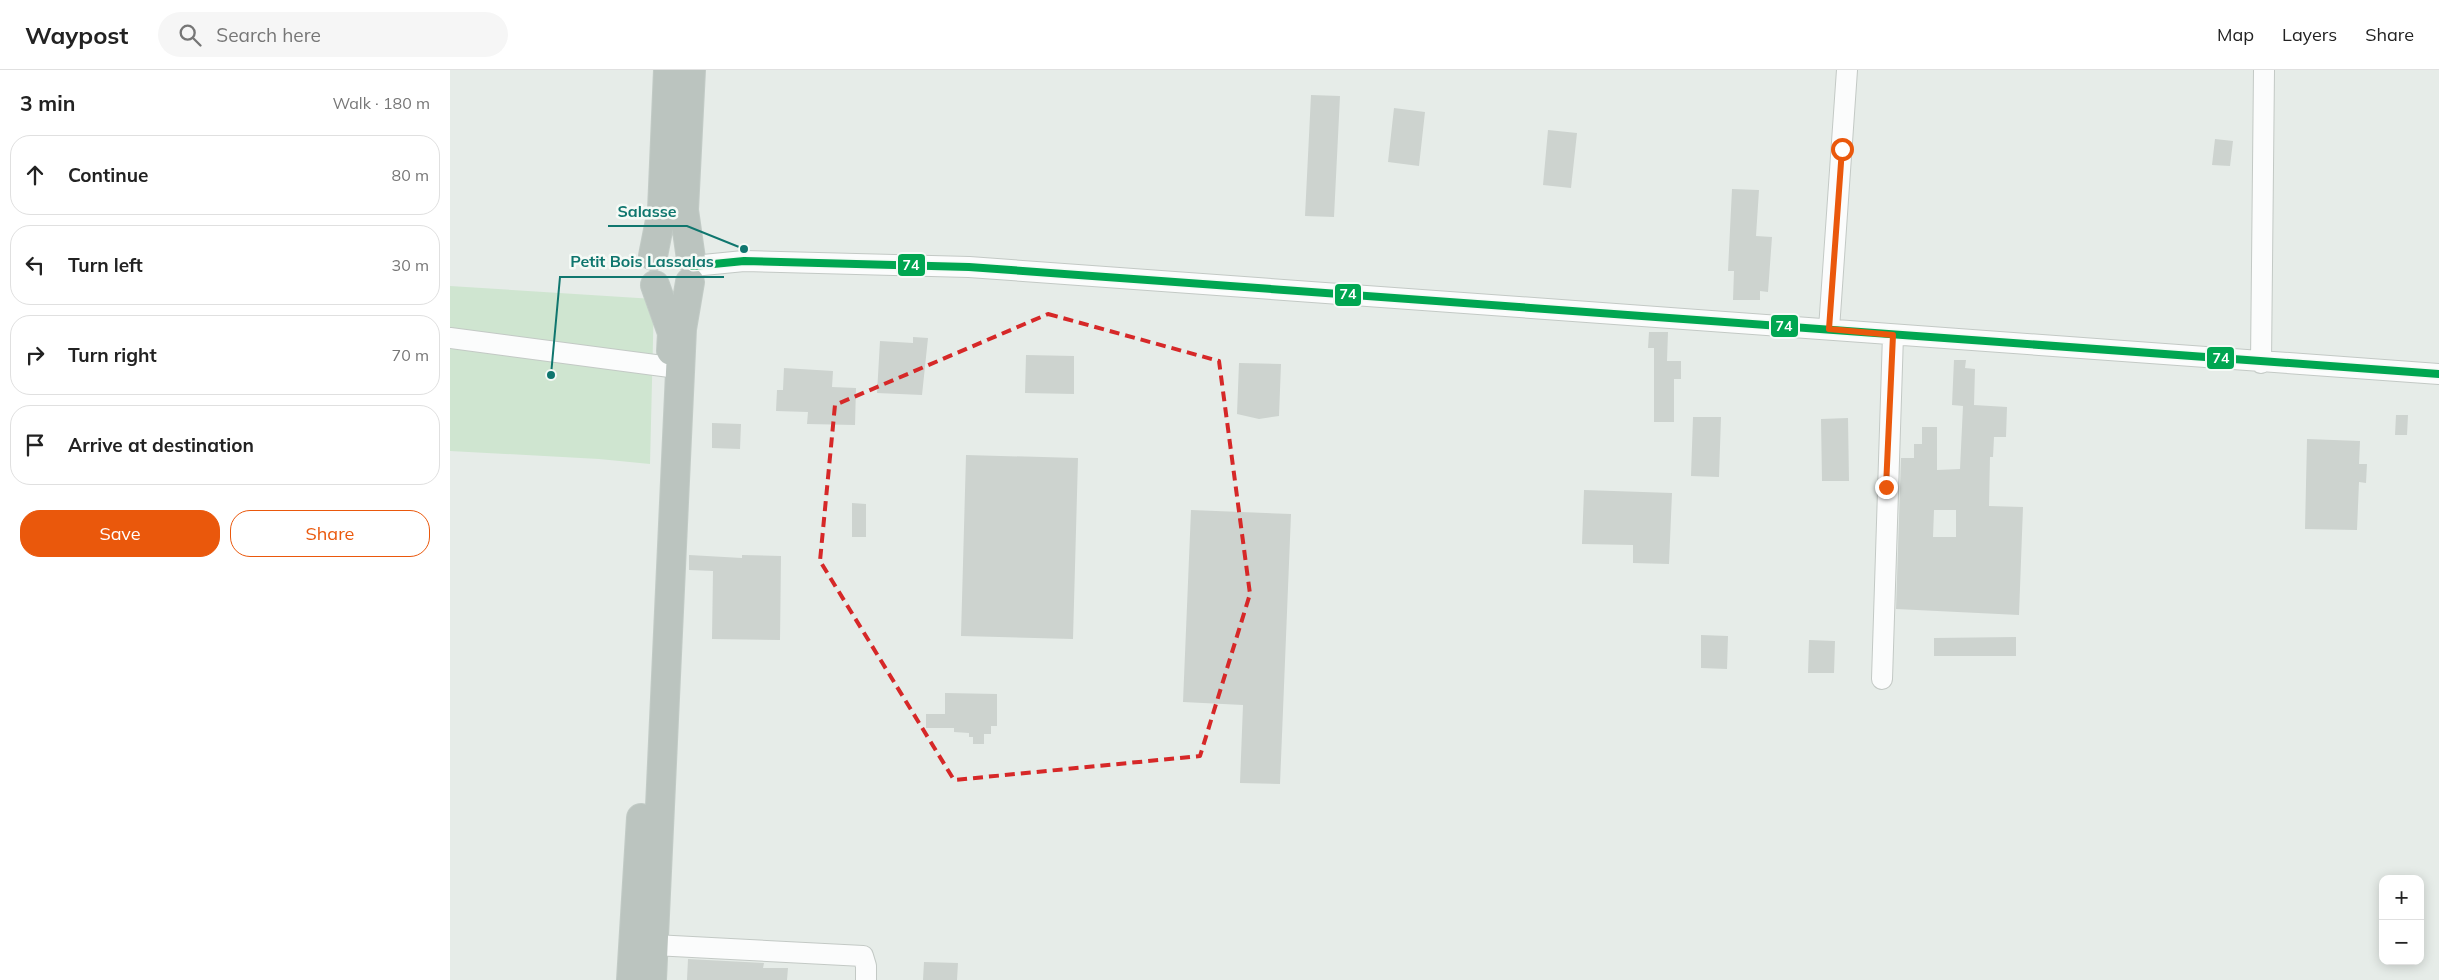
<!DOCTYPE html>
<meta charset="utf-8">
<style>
:root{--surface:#fff;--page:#f6f6f6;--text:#222;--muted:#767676;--line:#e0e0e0;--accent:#ea580c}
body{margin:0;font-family:Mulish,sans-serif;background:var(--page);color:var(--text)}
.controls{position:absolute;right:15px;bottom:15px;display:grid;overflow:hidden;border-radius:10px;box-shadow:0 2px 12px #0003}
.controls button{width:45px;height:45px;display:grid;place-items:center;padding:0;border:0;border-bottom:1px solid var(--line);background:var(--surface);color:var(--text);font:25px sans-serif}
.stop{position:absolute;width:15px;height:15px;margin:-11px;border:4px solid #ea580c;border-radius:50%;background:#fff}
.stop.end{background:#ea580c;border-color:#fff;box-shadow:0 1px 5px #0008}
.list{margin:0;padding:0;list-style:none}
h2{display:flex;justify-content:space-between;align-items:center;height:65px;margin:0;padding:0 20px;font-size:21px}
h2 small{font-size:16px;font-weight:400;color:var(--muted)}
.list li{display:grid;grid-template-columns:32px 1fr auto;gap:15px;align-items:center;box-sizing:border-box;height:80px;margin:0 10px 10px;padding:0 10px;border:1px solid var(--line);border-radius:20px}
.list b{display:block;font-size:19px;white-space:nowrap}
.list em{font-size:16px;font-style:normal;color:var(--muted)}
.actions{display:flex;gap:10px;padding:15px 20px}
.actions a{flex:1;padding:11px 0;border:1px solid var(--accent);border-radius:20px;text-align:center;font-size:18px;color:var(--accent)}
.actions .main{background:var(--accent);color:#fff}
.icon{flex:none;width:28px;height:28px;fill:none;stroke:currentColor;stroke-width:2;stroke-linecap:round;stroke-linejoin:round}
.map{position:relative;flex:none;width:1989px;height:910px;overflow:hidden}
header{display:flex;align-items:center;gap:30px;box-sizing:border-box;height:70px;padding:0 25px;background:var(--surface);border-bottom:1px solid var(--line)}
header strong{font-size:24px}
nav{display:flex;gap:28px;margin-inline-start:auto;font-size:18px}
.search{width:350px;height:45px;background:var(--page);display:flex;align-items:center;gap:12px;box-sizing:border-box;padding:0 18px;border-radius:28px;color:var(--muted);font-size:19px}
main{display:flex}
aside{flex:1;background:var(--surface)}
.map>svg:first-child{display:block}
.green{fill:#cfe5d0}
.building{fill:#cdd3cf;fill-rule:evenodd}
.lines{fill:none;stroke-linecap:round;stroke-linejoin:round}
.minor-casing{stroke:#c3c9c5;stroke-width:22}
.highway-casing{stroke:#c2cbc6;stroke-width:30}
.minor{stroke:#fbfcfc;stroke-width:20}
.highway{stroke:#bbc4bf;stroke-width:28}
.bus-1-casing{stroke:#f5faf6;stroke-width:11}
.bus-1{stroke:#00a651;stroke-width:8}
.route{stroke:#ea580c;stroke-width:6}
.marked{fill:none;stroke:#d62828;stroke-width:4;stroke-dasharray:10 6;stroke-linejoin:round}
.leader{fill:none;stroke:#0f766e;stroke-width:2}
.callout-dot{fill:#0f766e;stroke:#f5faf6;stroke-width:2}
.callout-label{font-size:16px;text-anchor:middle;font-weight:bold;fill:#0f766e;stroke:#f5faf6;stroke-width:5;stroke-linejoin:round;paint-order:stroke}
.line-badge{stroke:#f5faf6;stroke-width:2}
.badge-label{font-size:14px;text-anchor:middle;font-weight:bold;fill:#fff}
</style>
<header>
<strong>Waypost</strong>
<div class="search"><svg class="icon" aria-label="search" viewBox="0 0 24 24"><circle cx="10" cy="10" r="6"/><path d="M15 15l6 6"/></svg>Search here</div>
<nav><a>Map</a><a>Layers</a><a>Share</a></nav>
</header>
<main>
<aside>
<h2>3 min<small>Walk · 180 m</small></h2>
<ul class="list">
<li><svg class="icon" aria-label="ahead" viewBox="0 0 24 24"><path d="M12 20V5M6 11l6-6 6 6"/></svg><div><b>Continue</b></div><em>80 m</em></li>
<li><svg class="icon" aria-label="left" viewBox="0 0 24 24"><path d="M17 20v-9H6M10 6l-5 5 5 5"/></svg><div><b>Turn left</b></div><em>30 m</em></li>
<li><svg class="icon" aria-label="right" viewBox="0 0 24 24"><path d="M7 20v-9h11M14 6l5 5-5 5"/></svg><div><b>Turn right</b></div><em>70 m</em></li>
<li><svg class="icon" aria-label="arrive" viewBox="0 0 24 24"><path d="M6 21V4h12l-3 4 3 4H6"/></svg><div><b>Arrive at destination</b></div></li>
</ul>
<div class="actions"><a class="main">Save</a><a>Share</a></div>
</aside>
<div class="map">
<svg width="1989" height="910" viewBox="0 0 1989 910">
<rect width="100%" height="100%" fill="#e6ece8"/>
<path class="green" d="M0,216l204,13 -4,165 -51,-5 -149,-8z"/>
<path class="building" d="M861,25l29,1 -6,121 -29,-1z
M944,38l31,4 -6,54 -31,-4z
M1098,60l29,3 -6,55 -28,-3z
M1765,69l18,2 -3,25 -18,-1z
M1282,119l27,1 -3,46 16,1 -4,55 -8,-1v9h-27l1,-29h-6z
M1199,262h19l-1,29h14v18h-7v43h-20v-74h-6z
M463,267l15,1 -6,57 -45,-2 3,-52 33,2z
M576,285l48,1v38l-49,-1z
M1504,290h12l-1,8 10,1 -1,36 33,2 -1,30h-12l-1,20h-3l-1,49 34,1 -4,108 -123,-6 5,-151h13v-14h8v-17h15v43l23,-1 3,-63 -11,-1zM1484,440h22v27h-23z
M789,293l42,1 -2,52 -20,3 -22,-5z
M334,298l49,3 -1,16 24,1 -1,37 -48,-1 1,-12 -32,-1 1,-21h6z
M1946,345h12l-1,20h-12z
M1243,347h28l-2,60 -28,-1z
M1398,348l1,63h-27l-1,-62z
M262,353l29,1 -1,25 -28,-1z
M1857,369l53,2 -1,23h8l-1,19 -7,-1 -2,48 -52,-1z
M516,385l112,3 -5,181 -112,-3z
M1134,420l88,3 -3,71 -36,-1v-18l-51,-1z
M402,433l14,1v33h-14z
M741,440l100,4 -11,270 -40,-1 3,-78 -60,-3z
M239,485l53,3v-3l39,1 -1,84 -68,-1 1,-68 -24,-1z
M1251,565l27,1 -1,33 -26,-1z
M1566,567v19h-82v-18z
M1359,570l26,1 -1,32h-26z
M495,623l52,1v32h-6v8h-7v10h-11v-7h-4v-4l-15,-1v-4h-28v-14h19z
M238,889l76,4 -1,5h25l-1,12h-100z
M474,892l34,1 -1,17h-34z"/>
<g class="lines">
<defs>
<path id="minor" d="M243,196l51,-5 225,6 1470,107
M1379,259l18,-259
M0,268l220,29
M1811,293l3,-293
M1432,609l11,-344
M204,875l209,11 3,10v14"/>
<path id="highway" d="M203,186l9,-46 6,-140
M241,189l-7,-49 7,-140
M205,215l17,48 -1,18
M181,910l10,-162
M202,910l30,-651 8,-47"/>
</defs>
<use href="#minor" class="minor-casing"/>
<use href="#highway" class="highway-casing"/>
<use href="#minor" class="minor"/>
<use href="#highway" class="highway"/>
<defs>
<path id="bus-1" d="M243,196l51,-5 225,6 1470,107"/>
</defs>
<use href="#bus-1" class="bus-1-casing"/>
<use href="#bus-1" class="bus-1"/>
</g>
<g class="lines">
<path class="route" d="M1392,79l-13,180 64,6 -7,152"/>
</g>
<path class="marked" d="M598,244l171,47 31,233 -50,162 -246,24 -134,-219 15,-156z"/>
<path class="leader" d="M294 179L237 156H158M101 305L110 207H274"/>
<g class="callout-dot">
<circle cx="294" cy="179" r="5"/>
<circle cx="101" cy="305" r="5"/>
</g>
<g class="callout-label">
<text x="197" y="147">Salasse</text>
<text x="192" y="197">Petit Bois Lassalas</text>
</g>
<g class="line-badge">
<rect x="447" y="183" width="29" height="24" rx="5" fill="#00a651"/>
<rect x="884" y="213" width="28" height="24" rx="5" fill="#00a651"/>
<rect x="1320" y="244" width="29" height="24" rx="5" fill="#00a651"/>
<rect x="1756" y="276" width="29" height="24" rx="5" fill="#00a651"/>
</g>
<g class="badge-label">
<text x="461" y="200">74</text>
<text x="898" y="229">74</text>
<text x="1334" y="261">74</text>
<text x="1771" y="293">74</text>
</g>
</svg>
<div class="controls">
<button>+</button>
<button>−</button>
</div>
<div class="stop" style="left:1392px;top:79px"></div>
<div class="stop end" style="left:1436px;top:417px"></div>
</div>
</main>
